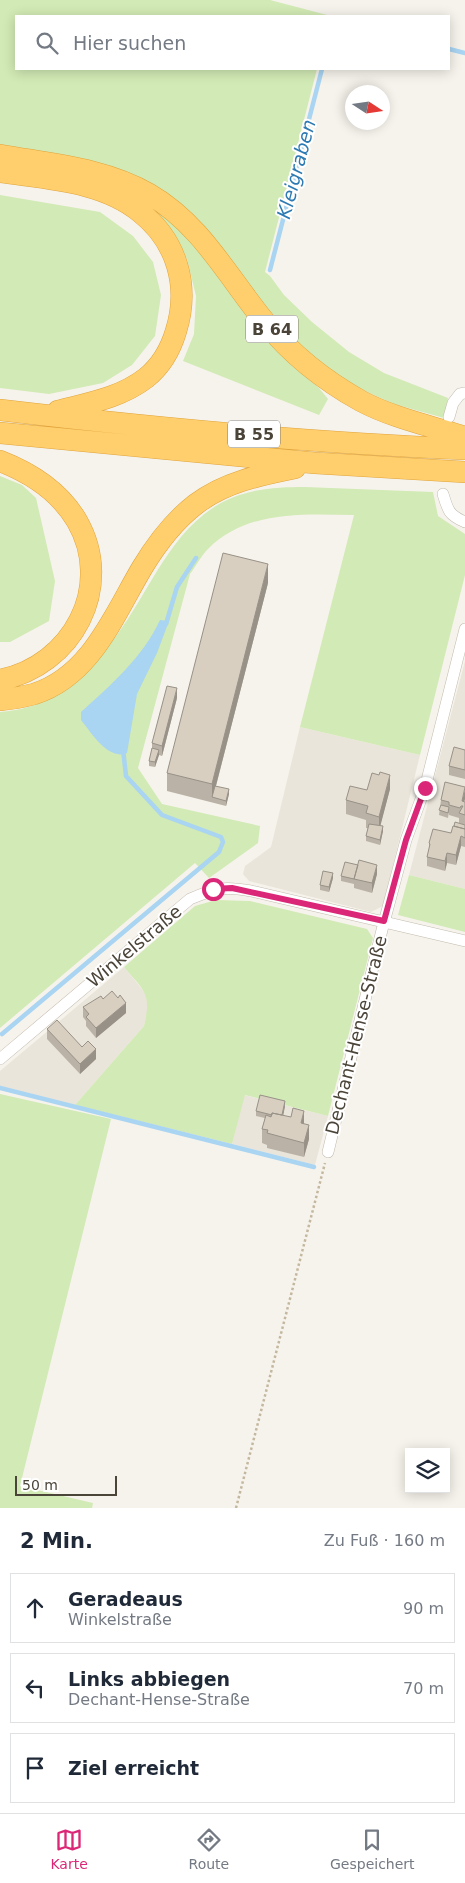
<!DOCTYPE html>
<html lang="de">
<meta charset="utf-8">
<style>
:root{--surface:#fff;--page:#f2f2f3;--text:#1f2937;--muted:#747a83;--line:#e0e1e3;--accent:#db2777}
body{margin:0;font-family:"DejaVu Sans",sans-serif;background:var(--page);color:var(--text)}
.controls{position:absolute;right:15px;bottom:15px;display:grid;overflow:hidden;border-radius:0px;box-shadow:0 2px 12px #0003}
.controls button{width:45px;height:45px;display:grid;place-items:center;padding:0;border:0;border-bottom:1px solid var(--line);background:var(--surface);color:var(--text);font:25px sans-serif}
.compass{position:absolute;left:345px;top:85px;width:45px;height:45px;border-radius:50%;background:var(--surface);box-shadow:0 2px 12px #0003;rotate:102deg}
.scale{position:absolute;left:15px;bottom:12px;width:102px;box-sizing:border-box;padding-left:5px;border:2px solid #4b4439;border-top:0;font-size:14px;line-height:18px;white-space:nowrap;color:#4b4439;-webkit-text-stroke:4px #fff;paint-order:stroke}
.stop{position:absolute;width:15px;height:15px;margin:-11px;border:4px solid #db2777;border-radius:50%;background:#fff}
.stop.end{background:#db2777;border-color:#fff;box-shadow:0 1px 5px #0008}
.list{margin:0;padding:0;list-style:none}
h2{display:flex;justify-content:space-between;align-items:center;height:65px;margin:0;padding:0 20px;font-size:21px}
h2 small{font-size:16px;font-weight:400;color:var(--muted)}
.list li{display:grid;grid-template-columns:32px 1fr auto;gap:15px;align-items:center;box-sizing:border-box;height:70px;margin:0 10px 10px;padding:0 10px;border:1px solid var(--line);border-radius:0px}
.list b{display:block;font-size:19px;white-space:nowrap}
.list p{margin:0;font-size:16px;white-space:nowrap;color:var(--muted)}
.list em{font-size:16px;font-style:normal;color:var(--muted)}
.icon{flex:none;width:28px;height:28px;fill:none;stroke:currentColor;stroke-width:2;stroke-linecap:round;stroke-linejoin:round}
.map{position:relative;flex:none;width:465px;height:1508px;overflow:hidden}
.search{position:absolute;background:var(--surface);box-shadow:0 2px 12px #0003;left:15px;right:15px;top:15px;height:55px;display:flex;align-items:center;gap:12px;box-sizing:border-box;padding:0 18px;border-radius:0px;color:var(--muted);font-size:19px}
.sheet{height:305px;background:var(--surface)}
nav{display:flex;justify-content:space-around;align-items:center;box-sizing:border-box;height:70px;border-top:1px solid var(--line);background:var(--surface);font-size:14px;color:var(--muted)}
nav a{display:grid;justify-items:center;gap:2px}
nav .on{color:var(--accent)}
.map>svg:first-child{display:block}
.residential{fill:#eae5da}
.green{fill:#d2eab5}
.water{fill:#a9d4f2}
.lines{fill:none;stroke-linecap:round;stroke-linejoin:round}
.stream{stroke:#a9d4f2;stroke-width:4.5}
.street-casing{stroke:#c2bbae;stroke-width:12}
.highway-casing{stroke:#e0a43c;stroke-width:22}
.path{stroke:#c4b79f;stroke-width:2.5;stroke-dasharray:2.5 2.5;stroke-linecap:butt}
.street{stroke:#fff;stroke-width:11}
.highway{stroke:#ffcf6e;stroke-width:21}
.wall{fill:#bab2a6}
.shaded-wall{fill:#979187}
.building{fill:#d8cfc1;stroke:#979187}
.route{stroke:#db2777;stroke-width:6}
.labels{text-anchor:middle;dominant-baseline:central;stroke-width:4;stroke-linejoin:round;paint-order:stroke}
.shield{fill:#fff;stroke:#817c74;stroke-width:1}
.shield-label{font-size:16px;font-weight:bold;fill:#4b4439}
.street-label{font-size:18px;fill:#4b4439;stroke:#fff}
.water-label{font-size:19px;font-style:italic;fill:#2e7ab2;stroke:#fff}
</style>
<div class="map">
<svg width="465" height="1508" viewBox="0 0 465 1508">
<rect width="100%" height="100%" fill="#f6f3ec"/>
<path class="residential" d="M465,661v228l-56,-14z
M300,727l120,28 -37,151 -12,6 -122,-31 -6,-7 2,-8 26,-19z
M124,967l22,27 2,16 -4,16 -69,79 -75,-19v-15z
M244,1095l84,21 -13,49 -83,-21z"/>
<path class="green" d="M0,0h270l61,16h-315v53h301l-52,203 5,4 14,19 28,27 37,30 35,21 64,25 -4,20 -50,-14 -29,-13 -29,-17 -34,-26 -29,-30 -70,-93 -203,-79z
M0,195l100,17 33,24 20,26 8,33 -6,41 -23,29 -29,18 -54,11 -49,-6z
M159,207l30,26 102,131 28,24 9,11 -9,16 -136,-54 11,-27 2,-38 -9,-37 -7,-14 -26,-32z
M0,476l22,9 14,13 19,83 -6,40 -39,21h-10z
M305,487l128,5 5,24 27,18v41l-45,180 -120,-28 54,-212c-51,-1 -107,-5 -146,34 -7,7 -12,17 -18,25l-52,194 24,36 98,22 -2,17 -49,35 -14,-15 -195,165v-316c40,-4 53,-13 82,-41 9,-8 20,-17 27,-26 41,-49 61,-123 125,-148 23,-9 48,-10 71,-10z
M409,875l56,14v43l-67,-17z
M216,900l34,1 117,28 6,9 -45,178 -83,-21 -13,49 -157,-39 69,-79c8,-33 0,-35 -20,-59l71,-61z
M0,1094l111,25 -91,367 73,17 -1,5h-92z"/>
<path class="water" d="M160,620l9,1 -12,32 -20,41 -10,59c-19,8 -36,-21 -46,-33v-8c30,-27 62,-55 79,-92z"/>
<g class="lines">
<path class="stream" d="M449,49l16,4
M270,270l52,-201
M166,624l11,-37 19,-29
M2,1034l217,-182 4,-10 -2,-5 -59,-22 -36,-39 -3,-27
M0,1088l314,79"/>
<defs>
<path id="street" d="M449,417l4,-14 7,-9 5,-1
M443,494c5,17 6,21 22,28
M0,1059l190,-160c26,-11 33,-13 61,-8l214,50
M328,1152l54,-222 24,-90 19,-52 40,-159"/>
<path id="highway" d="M0,155c50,9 105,13 149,39 52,30 79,83 116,128 26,32 60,59 96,79 32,17 70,25 104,36
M0,172c47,7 102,9 140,40 37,29 50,74 36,119 -5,17 -15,35 -30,47 -26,20 -57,25 -88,33
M0,410c153,18 311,33 465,39
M0,433l315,30 150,9
M0,461c31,12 60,31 77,60 38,66 -5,145 -77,159
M0,700c11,-1 23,-3 34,-6 57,-18 80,-79 108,-126 15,-25 32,-47 54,-64 29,-22 64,-29 99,-36"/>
</defs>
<use href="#street" class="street-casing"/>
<use href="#highway" class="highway-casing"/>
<path class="path" d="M236,1508l89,-345"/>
<use href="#street" class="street"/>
<use href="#highway" class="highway"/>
</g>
<path class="wall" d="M268,583l-52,203 13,8 -3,12 -59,-15v-18z
M177,698l-15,58 -3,-1 -4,12 -6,-1v-5l3,-13v-5z
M465,750v29l-16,-4v-9z
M390,789l-10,37 3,5 -3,14 -14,-4v-5l2,-8h-2v-8l-20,-6v-14l21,-10z
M465,799l-1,3h1v23l-6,-2v-5l-10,-3v-3l-1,6 -9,-3 2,-15z
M465,825v22l-4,-1 -5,19 -9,-2 -2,8 -18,-5v-9l2,-8v-6l22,-10z
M377,874l-5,19 -18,-5v-4l-13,-3v-5z
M333,878l-4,14 -9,-2v-5z
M103,999l23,14 -30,25 -10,-12v-5l-3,-4v-10z
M47,1029l35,18 14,12 -16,15 -33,-35z
M285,1106l-2,9 21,9 5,15 -5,18 -37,-9v-3l-5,-2v-14l3,-11 -9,-2v-5z"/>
<path class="shaded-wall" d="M268,564v19l-55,214h-1v5v-18z
M177,688v10l-15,58v-10z
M159,750v5l-4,12v-5z
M390,775v14l-11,42v-14z
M229,789v5l-3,12v-5z
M465,789v10l-2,7 -1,-5z
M383,826v5l-3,14v-5z
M461,836v10l-5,19v-10z
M447,853v10l-2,8v-10z
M377,865v9l-5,19v-10z
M333,873v5l-4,14v-5z
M126,1003v10l-30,25v-10z
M96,1049v10l-16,15v-10z
M285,1101v5l-3,16v-5z
M304,1111v14l-3,-2z
M309,1125v14l-5,18v-14z"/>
<path class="building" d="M223,553l45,11 -56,220 -45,-11z
M167,686l10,2 -15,58 -10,-3z
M454,747l11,3v20l-16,-4z
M152,748l7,2 -4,12 -6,-1z
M380,772l10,3 -11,42 -13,-4 2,-7 -22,-6 4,-14 17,4 5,-17 7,2z
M445,782l20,5 -3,14 3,1v13l-6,-2 4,-7h-2l-1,2 -11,-3v-3l-8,-2z
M215,786l14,3 -3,12 -14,-4z
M441,805l8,2 -1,6 -9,-3z
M455,822l10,3v4l-11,-3z
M369,824l14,2 -3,14 -14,-4z
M453,826l12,3v9l-4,-2 -5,19 -9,-2 -2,8 -18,-4 3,-13 -1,-1 4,-14 18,4z
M359,860l18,5 -5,18 -18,-4z
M345,862l13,3 -4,14 -13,-3z
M323,871l10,2 -4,14 -9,-2z
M112,991l6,7 2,-3 6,8 -30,25 -10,-11 3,-3 -6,-7 18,-11 2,3z
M57,1020l25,27 6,-6 8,8 -16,15 -33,-35z
M260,1095l25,6 -3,14 -10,-2v2l-16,-4z
M293,1108l11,3 -3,12 8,2 -5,18 -37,-10 1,-3 -6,-1 4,-14 5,2 1,-4 19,4z"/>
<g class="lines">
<path class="route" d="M213,889l19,-1 152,33 22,-81 19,-52"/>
</g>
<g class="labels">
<g class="shield">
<rect x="246" y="315.5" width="52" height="27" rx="4"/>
<rect x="228" y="420.5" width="52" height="27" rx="4"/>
</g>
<g class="shield-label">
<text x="272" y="329">B 64</text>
<text x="254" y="434">B 55</text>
</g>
<g class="street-label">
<text transform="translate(134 946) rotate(-40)">Winkelstraße</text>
<text transform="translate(356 1035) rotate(-76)">Dechant-Hense-Straße</text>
</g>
<g class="water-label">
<text transform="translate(296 169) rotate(-75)">Kleigraben</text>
</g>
</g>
</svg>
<div class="controls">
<button><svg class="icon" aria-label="layers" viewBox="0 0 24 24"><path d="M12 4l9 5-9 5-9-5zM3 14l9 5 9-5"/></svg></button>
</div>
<svg class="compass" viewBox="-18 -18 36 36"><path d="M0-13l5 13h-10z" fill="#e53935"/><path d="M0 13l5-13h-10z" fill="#747a83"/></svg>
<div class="scale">50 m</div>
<div class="stop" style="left:213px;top:889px"></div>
<div class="stop end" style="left:425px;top:788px"></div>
<div class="search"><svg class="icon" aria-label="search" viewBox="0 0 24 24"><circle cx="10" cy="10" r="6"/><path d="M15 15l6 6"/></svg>Hier suchen</div>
</div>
<section class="sheet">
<h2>2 Min.<small>Zu Fuß · 160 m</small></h2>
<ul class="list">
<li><svg class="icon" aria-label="ahead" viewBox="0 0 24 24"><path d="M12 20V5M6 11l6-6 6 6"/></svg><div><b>Geradeaus</b><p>Winkelstraße</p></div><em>90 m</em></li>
<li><svg class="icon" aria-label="left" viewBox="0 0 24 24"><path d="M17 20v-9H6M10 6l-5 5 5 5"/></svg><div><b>Links abbiegen</b><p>Dechant-Hense-Straße</p></div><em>70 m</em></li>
<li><svg class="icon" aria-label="arrive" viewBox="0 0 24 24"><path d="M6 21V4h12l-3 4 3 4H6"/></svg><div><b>Ziel erreicht</b></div></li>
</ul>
</section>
<nav>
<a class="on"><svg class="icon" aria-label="map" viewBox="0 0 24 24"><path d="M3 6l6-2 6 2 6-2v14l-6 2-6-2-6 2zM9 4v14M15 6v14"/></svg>Karte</a>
<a><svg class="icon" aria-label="directions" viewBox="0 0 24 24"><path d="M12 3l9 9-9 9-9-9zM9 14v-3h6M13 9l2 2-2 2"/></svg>Route</a>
<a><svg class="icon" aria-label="saved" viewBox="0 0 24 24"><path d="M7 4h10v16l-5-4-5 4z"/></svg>Gespeichert</a>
</nav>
